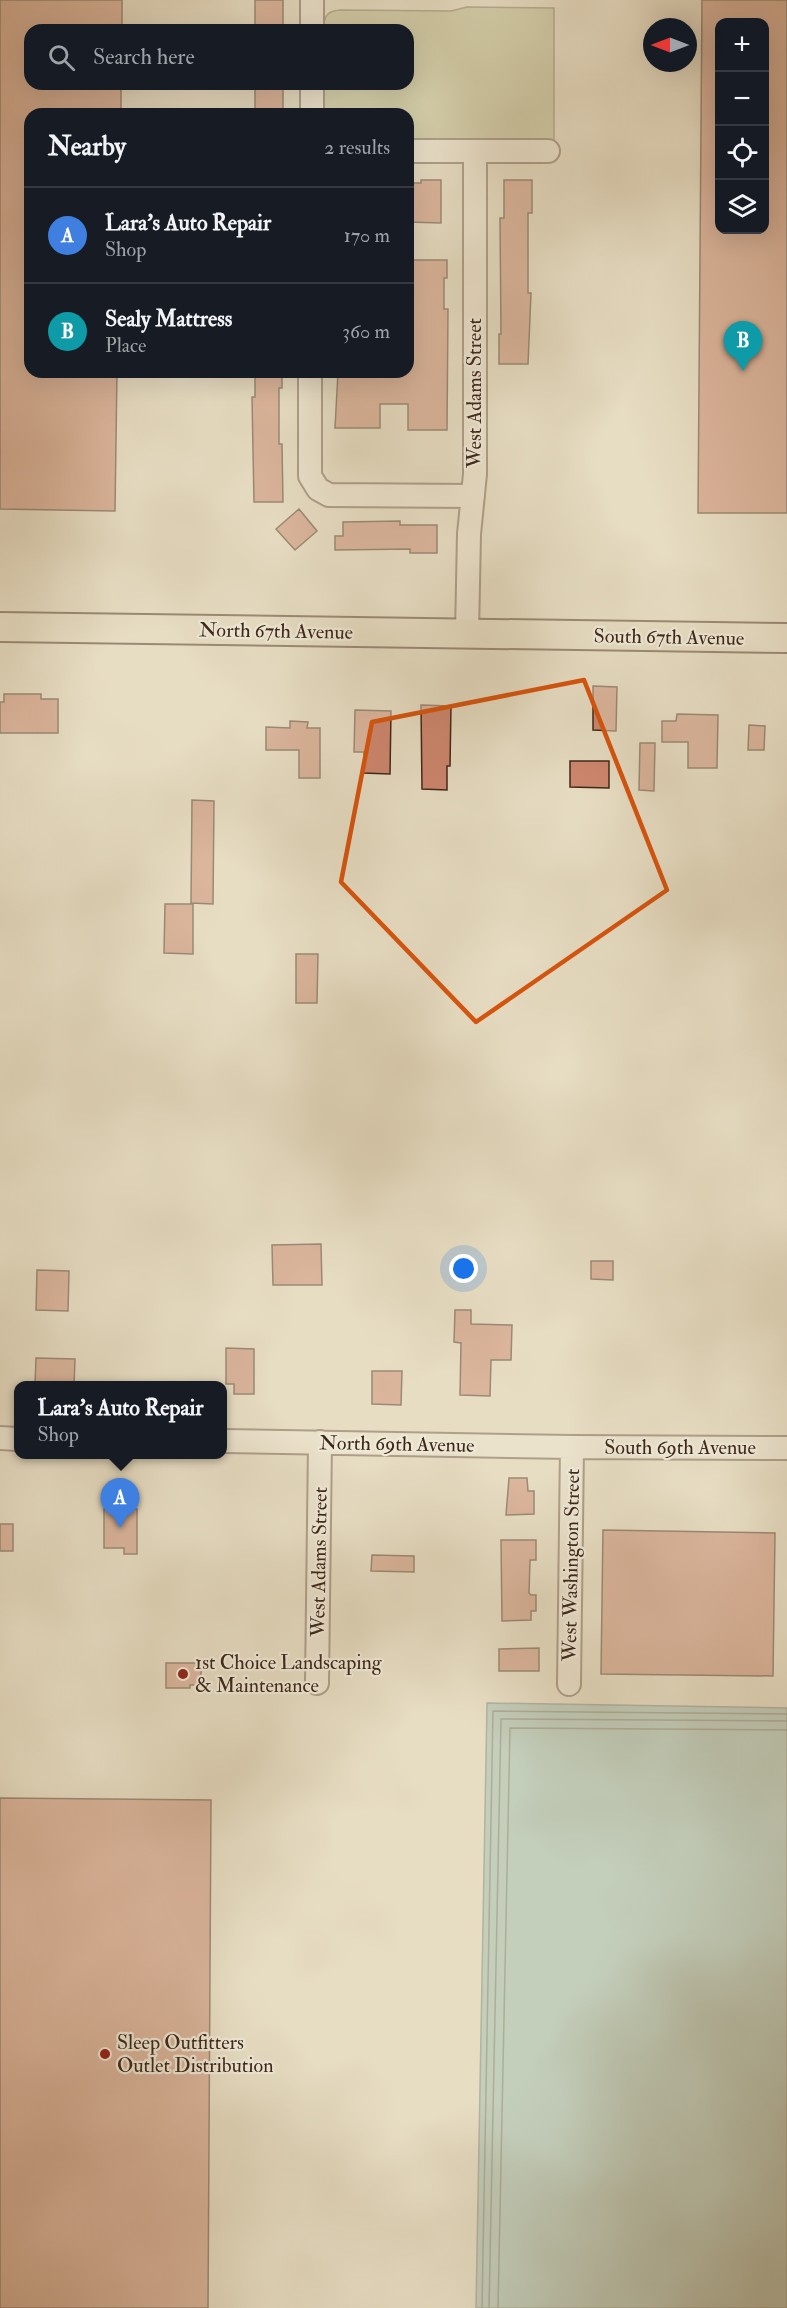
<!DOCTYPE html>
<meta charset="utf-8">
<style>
:root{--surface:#171b24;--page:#20242c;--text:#f1f3f6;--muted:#9ea1a6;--line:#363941;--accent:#0b8043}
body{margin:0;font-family:"IM FELL Double Pica",serif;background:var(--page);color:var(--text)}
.controls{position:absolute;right:18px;top:18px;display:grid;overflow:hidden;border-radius:12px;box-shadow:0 6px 24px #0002}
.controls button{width:54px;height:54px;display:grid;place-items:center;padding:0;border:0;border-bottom:2px solid var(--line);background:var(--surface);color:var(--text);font:30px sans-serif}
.compass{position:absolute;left:643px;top:18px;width:54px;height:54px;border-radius:50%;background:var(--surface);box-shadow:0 6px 24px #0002;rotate:270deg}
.you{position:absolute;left:464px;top:1269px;width:21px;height:21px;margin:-15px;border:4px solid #fff;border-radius:50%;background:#1a73e8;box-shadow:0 0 0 9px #1a73e833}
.badge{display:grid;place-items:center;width:39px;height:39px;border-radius:50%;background:var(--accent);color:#fff;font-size:20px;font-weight:700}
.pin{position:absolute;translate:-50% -50px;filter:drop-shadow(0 2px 3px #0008)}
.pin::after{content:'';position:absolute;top:32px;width:21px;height:18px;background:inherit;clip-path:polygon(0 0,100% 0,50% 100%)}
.popup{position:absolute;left:14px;top:1381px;width:213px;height:78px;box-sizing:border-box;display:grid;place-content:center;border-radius:12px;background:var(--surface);filter:drop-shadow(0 2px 4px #0005);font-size:20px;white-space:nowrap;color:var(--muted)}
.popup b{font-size:22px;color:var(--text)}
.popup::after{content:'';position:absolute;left:50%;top:100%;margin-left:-12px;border:12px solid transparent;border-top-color:var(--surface)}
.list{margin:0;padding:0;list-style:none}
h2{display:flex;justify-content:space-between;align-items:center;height:78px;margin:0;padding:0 24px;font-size:26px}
h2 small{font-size:20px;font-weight:400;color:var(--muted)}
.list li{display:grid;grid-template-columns:39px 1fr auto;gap:18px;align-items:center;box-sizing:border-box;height:96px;padding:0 24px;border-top:2px solid var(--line)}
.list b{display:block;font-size:22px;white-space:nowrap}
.list p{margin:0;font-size:20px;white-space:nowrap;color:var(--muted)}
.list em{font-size:20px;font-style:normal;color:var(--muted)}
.icon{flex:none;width:33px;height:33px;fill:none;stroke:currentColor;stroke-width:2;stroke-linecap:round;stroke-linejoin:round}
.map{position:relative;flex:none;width:787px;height:2308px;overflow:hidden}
.search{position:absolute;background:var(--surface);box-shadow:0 6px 24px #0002;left:24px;top:24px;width:390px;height:66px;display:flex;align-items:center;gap:15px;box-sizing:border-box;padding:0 21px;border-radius:18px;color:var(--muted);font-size:22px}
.panel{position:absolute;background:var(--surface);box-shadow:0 6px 24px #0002;left:24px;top:108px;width:390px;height:270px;border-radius:18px}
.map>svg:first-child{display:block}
.green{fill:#bcbf8f;stroke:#7c7354;stroke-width:1.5}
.water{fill:#97bcb2;stroke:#738074;stroke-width:1.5}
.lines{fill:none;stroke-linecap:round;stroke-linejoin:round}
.shore{stroke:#6a7265;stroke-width:1.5}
.building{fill:#cd866e;stroke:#3d2718;stroke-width:1.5;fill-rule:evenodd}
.minor-casing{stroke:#685443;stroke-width:26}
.major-casing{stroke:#3d2718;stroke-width:32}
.minor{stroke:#efe9d8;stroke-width:22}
.major{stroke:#e7ddc3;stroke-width:28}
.marked{fill:none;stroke:#d7540d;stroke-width:4.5;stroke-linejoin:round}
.poi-dot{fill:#8f2418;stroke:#efe9d8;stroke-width:2}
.labels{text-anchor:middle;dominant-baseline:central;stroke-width:4.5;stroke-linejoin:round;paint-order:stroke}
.street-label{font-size:20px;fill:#3d2718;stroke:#efe9d8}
.poi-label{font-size:20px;fill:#3d2718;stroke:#efe9d8;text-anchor:start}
</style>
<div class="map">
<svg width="787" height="2308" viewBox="0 0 787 2308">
<rect width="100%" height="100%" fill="#e7ddc3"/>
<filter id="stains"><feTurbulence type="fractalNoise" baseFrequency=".00333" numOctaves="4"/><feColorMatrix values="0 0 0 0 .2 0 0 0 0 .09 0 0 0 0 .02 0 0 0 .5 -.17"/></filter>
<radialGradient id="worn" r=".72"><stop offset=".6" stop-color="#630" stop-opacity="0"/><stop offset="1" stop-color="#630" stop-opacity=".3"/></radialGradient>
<path class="green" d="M467,7l87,1v134l-146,-1v-27h-86v-30h86v-54h-85c1,-13 3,-19 17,-20l111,1z"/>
<path class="water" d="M487,1703l300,5v600h-311z"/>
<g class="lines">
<path class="shore" d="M482,2308l11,-597 294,3
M489,2308l12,-589 286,2
M498,2308l12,-580 277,2"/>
</g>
<path class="building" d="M0,0h122v30h-92v54h91v30h-91v258h87l-2,139 -115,-2z
M255,0h28v30h-28z
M702,0h85v513h-89zM720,22h45v208h-45z
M255,84h28v30h-28z
M421,180h20v43l-33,-1v-39h13z
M504,180h28v33h-4v80h3l-3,71h-29v-30h2l-1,-116h4z
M408,260h39v18h-3v31h4l-1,121h-39v-26h-28v24h-45l3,-56h70z
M255,372h27v16h-3v56h3l1,58h-29l-2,-105h3z
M299,509l18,22 -22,19 -19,-21z
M400,521v4h37v28h-27v-4l-75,1v-14h8v-14z
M593,686l24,1 -1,44 -23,-1z
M4,694h37v5h17v34h-58v-31h4z
M421,705l30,1 -1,60h-3v24l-25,-1z
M355,710l36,1 -1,63 -27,-1 1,-21h-10z
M677,714l41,1 -1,53h-29v-26h-26v-21h14z
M290,721l18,1 -1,6h13v50h-21v-28h-33v-23l24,1z
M749,725l16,1 -1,24h-16z
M640,743h15l-1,48 -15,-1z
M570,761h39v27l-39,-1z
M192,800l22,1 -1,103 -22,-1z
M165,904h28v50l-29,-1z
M296,954h22l-1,49h-21z
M321,1244l1,41h-49l-1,-40z
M591,1261h22v19l-22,-1z
M37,1270l32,1 -1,40 -32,-1z
M455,1310h16v14l41,1 -1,35h-20l-1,36 -30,-1 1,-52 -7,-1z
M226,1348l28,1v45h-20v-10h-8z
M36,1358l39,1 -1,27 -39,-1z
M372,1371h30l-1,34 -29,-1z
M509,1478h18l1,13h6v23l-28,1z
M104,1509h33v45h-13v-6h-20z
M0,1524h13v27h-13z
M603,1530l172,3 -2,143 -172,-2z
M501,1540h35v20h-6l-1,33 2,2h5v16h-5v9l-29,1z
M372,1555l42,1v16l-43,-1z
M539,1648v23h-40v-22z
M166,1663h35v22h-11v3h-24z
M0,1798l211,2 -3,508h-208z"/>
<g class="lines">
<defs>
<path id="minor" d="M312,30v-30
M312,114v-30
M408,151h140
M310,372v104l8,13 11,6 144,1
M467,634l2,-100 6,-60v-322
M0,1438l18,1
M222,1441l350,6 215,1
M317,1683l3,-241
M569,1684l3,-237"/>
<path id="major" d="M0,627l787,11"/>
</defs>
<use href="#minor" class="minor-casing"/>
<use href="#major" class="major-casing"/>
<use href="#minor" class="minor"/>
<use href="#major" class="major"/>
</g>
<path d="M0 0H787V2308H0ZM584,680l83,210 -191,132 -135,-140 31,-160z" fill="#e7ddc3" fill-opacity=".55" fill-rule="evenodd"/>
<path class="marked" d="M584,680l83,210 -191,132 -135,-140 31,-160z"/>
<g class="poi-dot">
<circle cx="183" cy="1674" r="6"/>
<circle cx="105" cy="2054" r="6"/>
</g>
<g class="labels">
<g class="street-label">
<text transform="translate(474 393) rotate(-90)">West Adams Street</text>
<text transform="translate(276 631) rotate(1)">North 67th Avenue</text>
<text transform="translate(669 637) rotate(1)">South 67th Avenue</text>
<text transform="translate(397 1444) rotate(1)">North 69th Avenue</text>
<text x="680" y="1447">South 69th Avenue</text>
<text transform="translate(319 1562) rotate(-89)">West Adams Street</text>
<text transform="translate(571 1565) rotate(-89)">West Washington Street</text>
</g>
<g class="poi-label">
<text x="195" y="1662">1st Choice Landscaping<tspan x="195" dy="23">&amp; Maintenance</tspan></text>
<text x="117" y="2042">Sleep Outfitters<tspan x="117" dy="23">Outlet Distribution</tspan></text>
</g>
</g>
<rect width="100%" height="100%" filter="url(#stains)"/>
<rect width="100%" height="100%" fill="url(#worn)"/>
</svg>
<div class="controls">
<button>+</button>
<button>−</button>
<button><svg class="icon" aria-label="locate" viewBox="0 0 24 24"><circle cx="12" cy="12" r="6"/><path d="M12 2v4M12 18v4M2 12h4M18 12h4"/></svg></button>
<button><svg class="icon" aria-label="layers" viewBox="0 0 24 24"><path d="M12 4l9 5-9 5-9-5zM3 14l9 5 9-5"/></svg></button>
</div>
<svg class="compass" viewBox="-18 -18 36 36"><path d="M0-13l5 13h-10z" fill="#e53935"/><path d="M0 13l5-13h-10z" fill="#9ea1a6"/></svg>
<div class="you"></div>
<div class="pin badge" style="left:120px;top:1528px;background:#3f7fe0">A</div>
<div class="popup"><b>Lara's Auto Repair</b>Shop</div>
<div class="pin badge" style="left:743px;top:371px;background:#0f9aa8">B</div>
<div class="search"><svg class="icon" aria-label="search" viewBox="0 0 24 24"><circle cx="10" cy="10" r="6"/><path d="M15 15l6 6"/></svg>Search here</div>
<section class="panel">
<h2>Nearby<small>2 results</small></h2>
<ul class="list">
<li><span class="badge" style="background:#3f7fe0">A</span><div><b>Lara's Auto Repair</b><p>Shop</p></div><em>170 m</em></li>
<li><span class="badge" style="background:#0f9aa8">B</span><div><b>Sealy Mattress</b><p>Place</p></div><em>360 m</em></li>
</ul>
</section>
</div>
